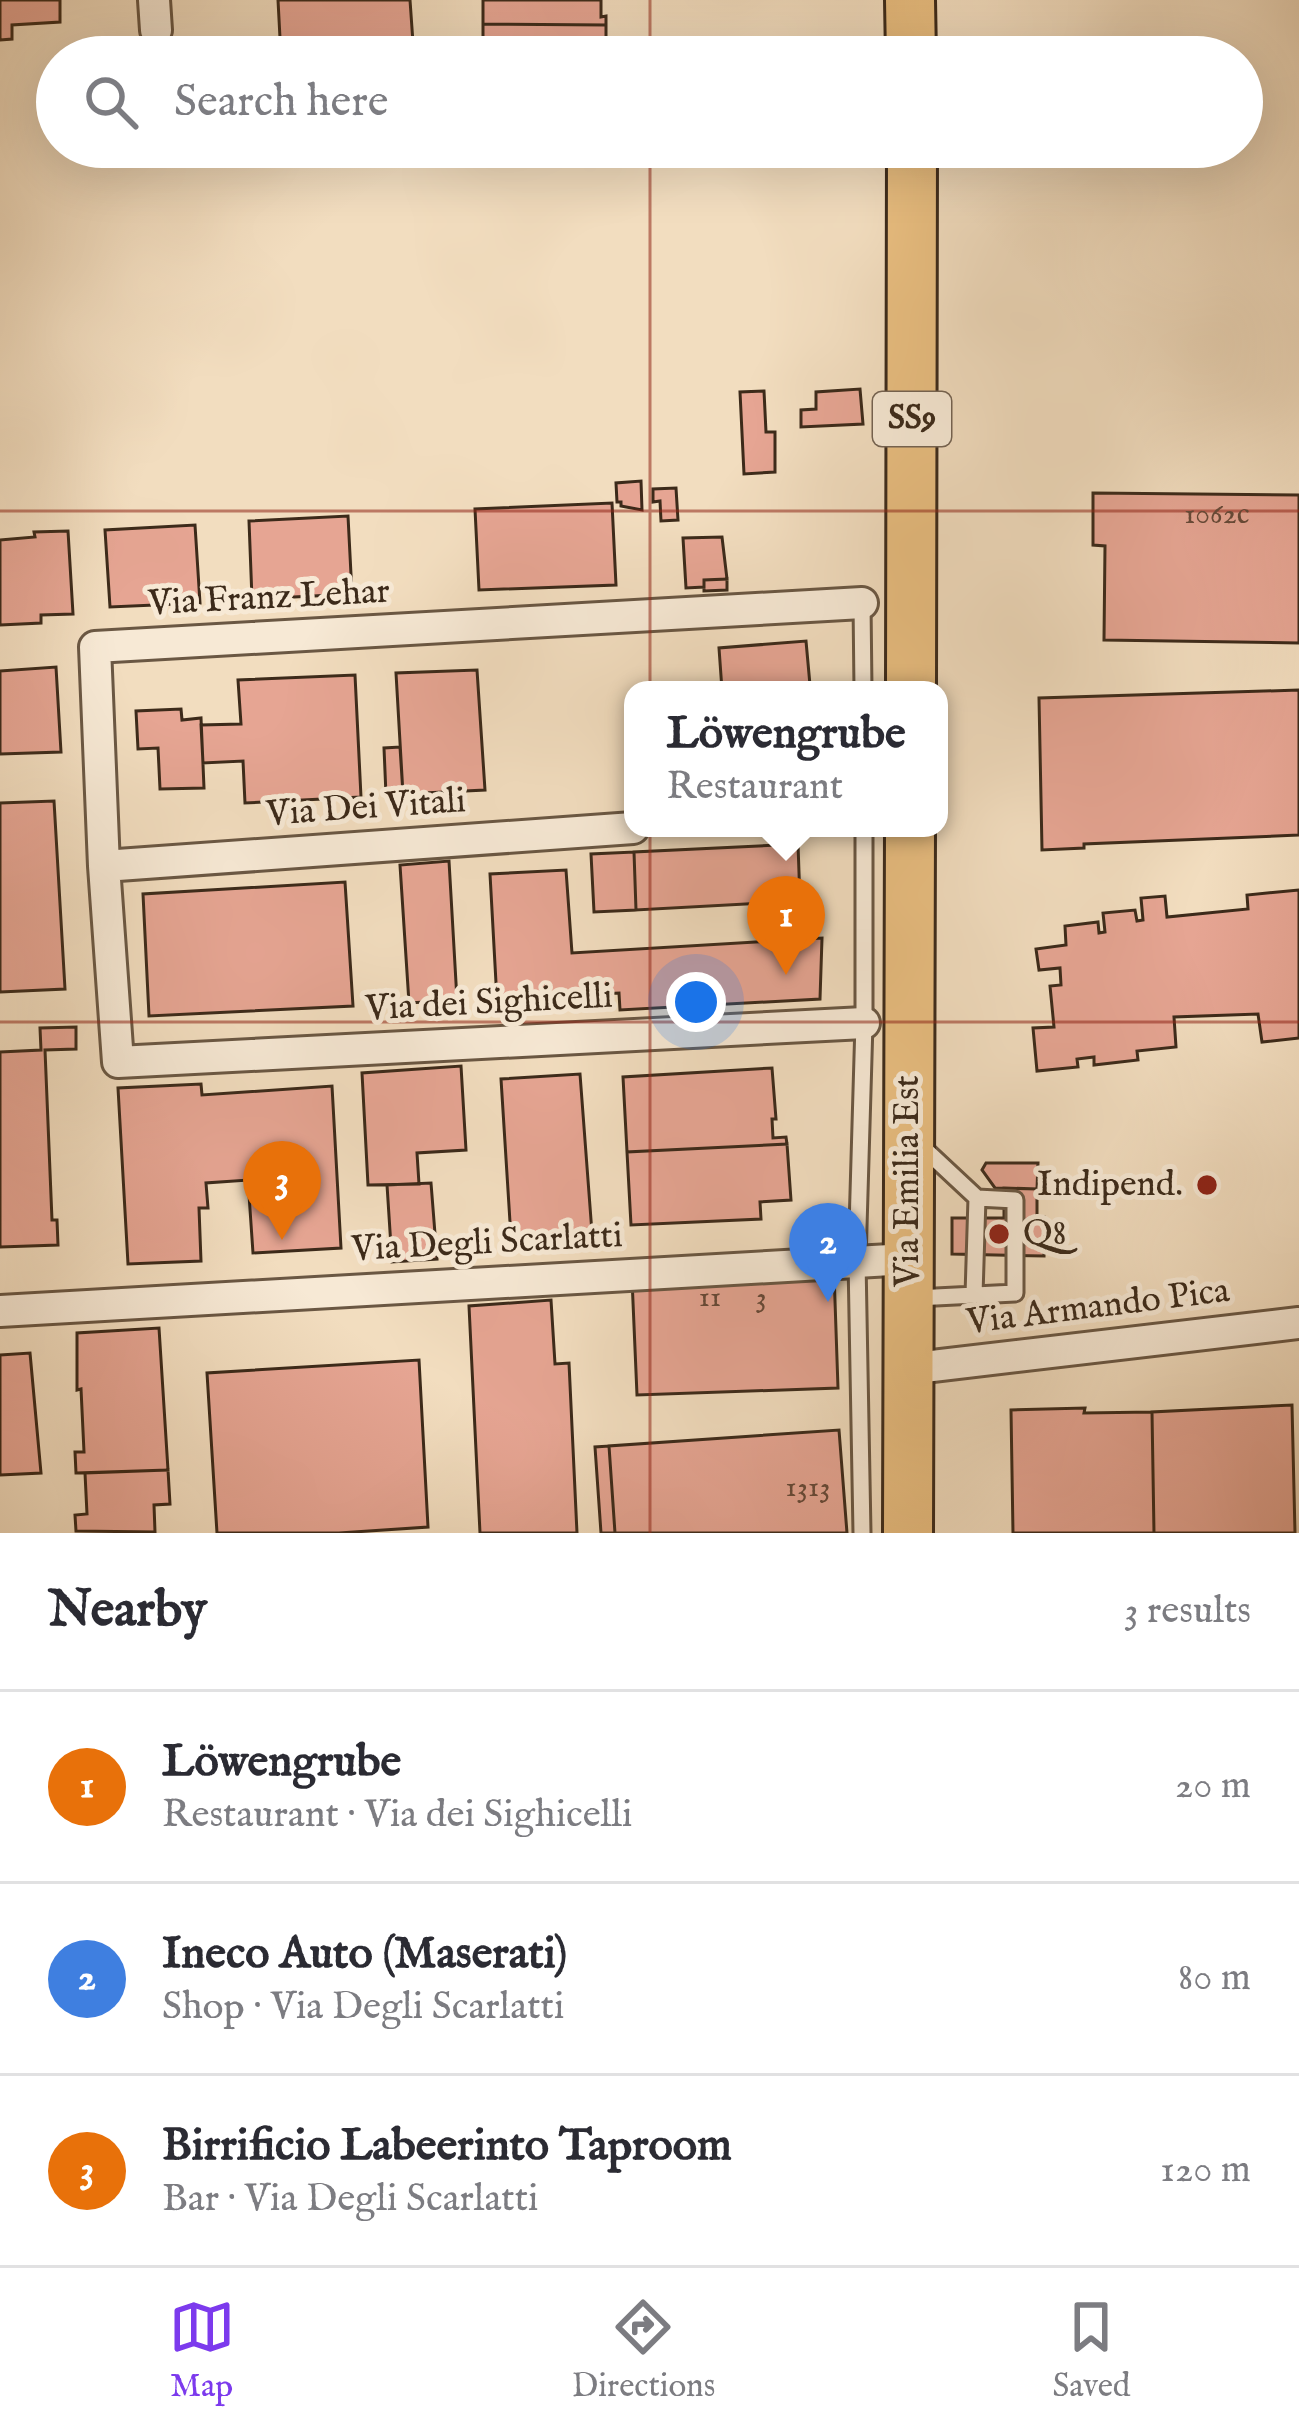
<!DOCTYPE html>
<meta charset="utf-8">
<style>
:root{--surface:#fff;--page:#f7f7f7;--text:#2b2b33;--muted:#7c7c81;--line:#e1e1e2;--accent:#7c3aed}
body{margin:0;font-family:"IM FELL English",serif;background:var(--page);color:var(--text)}
.you{position:absolute;left:696px;top:1002px;width:42px;height:42px;margin:-30px;border:9px solid #fff;border-radius:50%;background:#1a73e8;box-shadow:0 0 0 18px #1a73e833}
.badge{display:grid;place-items:center;width:78px;height:78px;border-radius:50%;background:var(--accent);color:#fff;font-size:39px;font-weight:700}
.pin{position:absolute;translate:-50% -99px;filter:drop-shadow(0 3px 6px #0008)}
.pin::after{content:'';position:absolute;top:63px;width:42px;height:36px;background:inherit;clip-path:polygon(0 0,100% 0,50% 100%)}
.popup{position:absolute;left:624px;top:681px;width:324px;height:156px;box-sizing:border-box;display:grid;place-content:center;border-radius:24px;background:var(--surface);filter:drop-shadow(0 3px 9px #0005);font-size:39px;white-space:nowrap;color:var(--muted)}
.popup b{font-size:45px;color:var(--text)}
.popup::after{content:'';position:absolute;left:50%;top:100%;margin-left:-24px;border:24px solid transparent;border-top-color:var(--surface)}
.list{margin:0;padding:0;list-style:none}
h2{display:flex;justify-content:space-between;align-items:center;height:156px;margin:0;padding:0 48px;font-size:51px}
h2 small{font-size:39px;font-weight:400;color:var(--muted)}
.list li{display:grid;grid-template-columns:78px 1fr auto;gap:36px;align-items:center;box-sizing:border-box;height:192px;padding:0 48px;border-top:3px solid var(--line)}
.list b{display:block;font-size:45px;white-space:nowrap}
.list p{margin:0;font-size:39px;white-space:nowrap;color:var(--muted)}
.list em{font-size:39px;font-style:normal;color:var(--muted)}
.icon{flex:none;width:66px;height:66px;fill:none;stroke:currentColor;stroke-width:2;stroke-linecap:round;stroke-linejoin:round}
.map{position:relative;flex:none;width:1299px;height:1533px;overflow:hidden}
.search{position:absolute;background:var(--surface);box-shadow:0 12px 48px #0002;left:36px;right:36px;top:36px;height:132px;display:flex;align-items:center;gap:30px;box-sizing:border-box;padding:0 42px;border-radius:66px;color:var(--muted);font-size:45px}
.sheet{height:732px;background:var(--surface)}
nav{display:flex;justify-content:space-around;align-items:center;box-sizing:border-box;height:168px;border-top:3px solid var(--line);background:var(--surface);font-size:33px;color:var(--muted)}
nav a{display:grid;justify-items:center;gap:6px}
nav .on{color:var(--accent)}
.map>svg:first-child{display:block}
.building{fill:#e6a593;stroke:#3c2a1a;stroke-width:3}
.lines{fill:none;stroke-linecap:round;stroke-linejoin:round}
.service-casing{stroke:#6a5743;stroke-width:21}
.minor-casing{stroke:#6a5743;stroke-width:36}
.primary-casing{stroke:#3c2a1a;stroke-width:54}
.service{stroke:#f7e9d5;stroke-width:15}
.minor{stroke:#f7e9d5;stroke-width:30}
.primary{stroke:#e9be80;stroke-width:48}
.grid{fill:none;stroke:#8f2418;stroke-width:3;stroke-opacity:0.55}
.poi-dot{fill:#8f2418;stroke:#f7e9d5;stroke-width:4.5}
.labels{text-anchor:middle;dominant-baseline:central;stroke-width:10;stroke-linejoin:round;paint-order:stroke}
.number-label{font-size:30px;fill:#664938}
.shield{fill:#f7e9d5;stroke:#746352;stroke-width:3}
.shield-label{font-size:33px;font-weight:bold;fill:#3c2a1a}
.street-label{font-size:36px;fill:#3c2a1a;stroke:#f7e9d5}
.poi-label{font-size:36px;fill:#3c2a1a;stroke:#f7e9d5;text-anchor:end}
</style>
<div class="map">
<svg width="1299" height="1533" viewBox="0 0 1299 1533">
<rect width="100%" height="100%" fill="#f2ddbf"/>
<filter id="stains"><feTurbulence type="fractalNoise" baseFrequency=".00167" numOctaves="4"/><feColorMatrix values="0 0 0 0 .2 0 0 0 0 .09 0 0 0 0 .02 0 0 0 .5 -.17"/></filter>
<radialGradient id="worn" r=".72"><stop offset=".6" stop-color="#630" stop-opacity="0"/><stop offset="1" stop-color="#630" stop-opacity=".3"/></radialGradient>
<path class="building" d="M0,0h60v22l-48,3v14l-12,1z
M278,0h132l4,57h-133z
M483,0h118v17l5,-1v9l-123,-1z
M483,24l123,1v32h-123z
M860,389l3,35 -62,3v-17l15,-1v-17z
M764,391l2,41h9v40l-31,2 -4,-82z
M641,481l1,29 -21,-4v-4h-4l-1,-19z
M676,488l2,32 -17,1 -1,-20 -7,1v-13z
M1093,493l206,2v148l-195,-3 1,-94 -12,-1z
M612,503l4,82 -137,5 -4,-81z
M348,516l4,78 -100,5 -3,-78z
M195,525l5,78 -90,4 -5,-77z
M68,531l5,83 -32,1v8l-41,2v-85l35,-3 -1,-5z
M722,537l5,42 -23,1v7l-18,1 -3,-50z
M727,579v11l-23,1v-11z
M806,641l4,44 -88,5 -3,-42z
M56,667l5,85 -61,2v-83z
M477,670l8,120 -82,4 -7,-121z
M355,675l6,122 -116,6 -2,-42 -40,2 -2,-38 40,-1 -3,-44z
M1299,690v145l-215,9v4l-42,2 -3,-152z
M181,709l1,11 19,-2 3,70 -44,1 -2,-41 -20,1 -2,-38z
M400,747l3,47 -17,1 -2,-47z
M54,801l11,188 -65,3v-189z
M798,844l2,57 -164,9 -2,-58z
M634,852l2,58 -42,2 -3,-58z
M449,861l8,139 -48,3 -9,-138z
M566,870l6,83 250,-15 -2,61 -200,11 -1,-17 -19,1v10l-26,2 -1,-10 -76,5 -7,-127z
M345,882l8,124 -204,10 -6,-122z
M1299,890v148l-37,4 -4,-28 -84,3 2,30 -39,4 1,9 -44,5v-8l-17,2 1,8 -41,4 -4,-43 21,-1 -4,-41 11,-1 -1,-17 -21,2 -3,-21 30,-4 -1,-19 33,-4 1,11 6,-1 -2,-19 32,-3 2,11 6,-1 -2,-22 24,-2 2,21 81,-8 -1,-14z
M76,1027v22l-31,1 7,170h5l1,25 -58,2v-195l41,-2 -1,-22z
M461,1066l5,84 -49,3 2,31 -51,1 -6,-112z
M772,1068l4,51h-4l1,19 13,-1 1,7 -160,8 -4,-75z
M580,1074l12,159 -81,5 -10,-159z
M201,1084l1,11 130,-9 9,162 -88,5 -5,-73 -42,3 2,25h-9l2,53 -73,3 -10,-176z
M787,1144l4,56 -31,2 1,17 -130,6 -4,-73z
M986,1163h52l-1,26 -42,-1 -13,-18z
M431,1183l6,76 -45,3 -5,-77z
M1004,1188l33,1v28h7v39l-92,-2v-36h52z
M834,1272l4,116 -201,7 -5,-116z
M551,1300l4,64 14,-1 8,170h-97l-11,-227z
M159,1328l9,142 -92,3 -1,-21h9l-3,-63 -4,1v-57z
M30,1353l11,120 -41,2v-120z
M419,1360l9,167 -89,6h-122l-10,-160z
M1292,1405l3,128h-141l-2,-121z
M1085,1408l-1,5 68,-1 2,121h-141l-2,-123z
M839,1430l8,103h-232l-6,-87z
M609,1446l6,87h-14l-6,-86z
M168,1470l2,34 -16,1 1,27 -79,-1 -1,-16 12,-1 -2,-41z"/>
<g class="lines">
<defs>
<path id="service" d="M862,603l1,87
M974,1295l3,-97
M916,1298l99,-5v-93l-38,-2 -60,-56
M862,1533l-5,-272 7,-238v-195"/>
<path id="minor" d="M154,0l2,30
M862,603l-767,44 9,219 14,196 746,-39
M104,866l529,-38
M0,1311l908,-52
M907,1369l392,-46"/>
<path id="primary" d="M910,0l1,57
M911,690l1,-543
M908,1533l2,-705"/>
</defs>
<use href="#service" class="service-casing"/>
<use href="#minor" class="minor-casing"/>
<use href="#primary" class="primary-casing"/>
<use href="#service" class="service"/>
<use href="#minor" class="minor"/>
<use href="#primary" class="primary"/>
</g>
<path class="grid" d="M650,0v57M650,147v1386M0,511h1299M0,1022h1299"/>
<g class="poi-dot">
<circle cx="1207" cy="1185" r="12"/>
<circle cx="999" cy="1234" r="12"/>
</g>
<g class="labels">
<g class="number-label">
<text x="1217" y="515">1062c</text>
<text x="710" y="1298">11</text>
<text x="761" y="1298">3</text>
<text x="808" y="1488">1313</text>
</g>
<rect class="shield" x="873" y="392" width="78" height="54" rx="9"/>
<g class="shield-label">
<text x="912" y="419">SS9</text>
</g>
<g class="street-label">
<text transform="translate(269 598) rotate(-3)">Via Franz Lehar</text>
<text transform="translate(366 808) rotate(-4)">Via Dei Vitali</text>
<text transform="translate(489 1003) rotate(-3)">Via dei Sighicelli</text>
<text transform="translate(908 1181) rotate(-90)">Via Emilia Est</text>
<text transform="translate(487 1243) rotate(-3)">Via Degli Scarlatti</text>
<text transform="translate(1098 1307) rotate(-7)">Via Armando Pica</text>
</g>
<g class="poi-label">
<text x="1183" y="1185">Indipend.</text>
<text x="1023" y="1234" text-anchor="start">Q8</text>
</g>
</g>
<rect width="100%" height="100%" filter="url(#stains)"/>
<rect width="100%" height="100%" fill="url(#worn)"/>
</svg>
<div class="you"></div>
<div class="pin badge" style="left:786px;top:975px;background:#e8710a">1</div>
<div class="popup"><b>Löwengrube</b>Restaurant</div>
<div class="pin badge" style="left:828px;top:1302px;background:#3f7fe0">2</div>
<div class="pin badge" style="left:282px;top:1240px;background:#e8710a">3</div>
<div class="search"><svg class="icon" aria-label="search" viewBox="0 0 24 24"><circle cx="10" cy="10" r="6"/><path d="M15 15l6 6"/></svg>Search here</div>
</div>
<section class="sheet">
<h2>Nearby<small>3 results</small></h2>
<ul class="list">
<li><span class="badge" style="background:#e8710a">1</span><div><b>Löwengrube</b><p>Restaurant · Via dei Sighicelli</p></div><em>20 m</em></li>
<li><span class="badge" style="background:#3f7fe0">2</span><div><b>Ineco Auto (Maserati)</b><p>Shop · Via Degli Scarlatti</p></div><em>80 m</em></li>
<li><span class="badge" style="background:#e8710a">3</span><div><b>Birrificio Labeerinto Taproom</b><p>Bar · Via Degli Scarlatti</p></div><em>120 m</em></li>
</ul>
</section>
<nav>
<a class="on"><svg class="icon" aria-label="map" viewBox="0 0 24 24"><path d="M3 6l6-2 6 2 6-2v14l-6 2-6-2-6 2zM9 4v14M15 6v14"/></svg>Map</a>
<a><svg class="icon" aria-label="directions" viewBox="0 0 24 24"><path d="M12 3l9 9-9 9-9-9zM9 14v-3h6M13 9l2 2-2 2"/></svg>Directions</a>
<a><svg class="icon" aria-label="saved" viewBox="0 0 24 24"><path d="M7 4h10v16l-5-4-5 4z"/></svg>Saved</a>
</nav>
